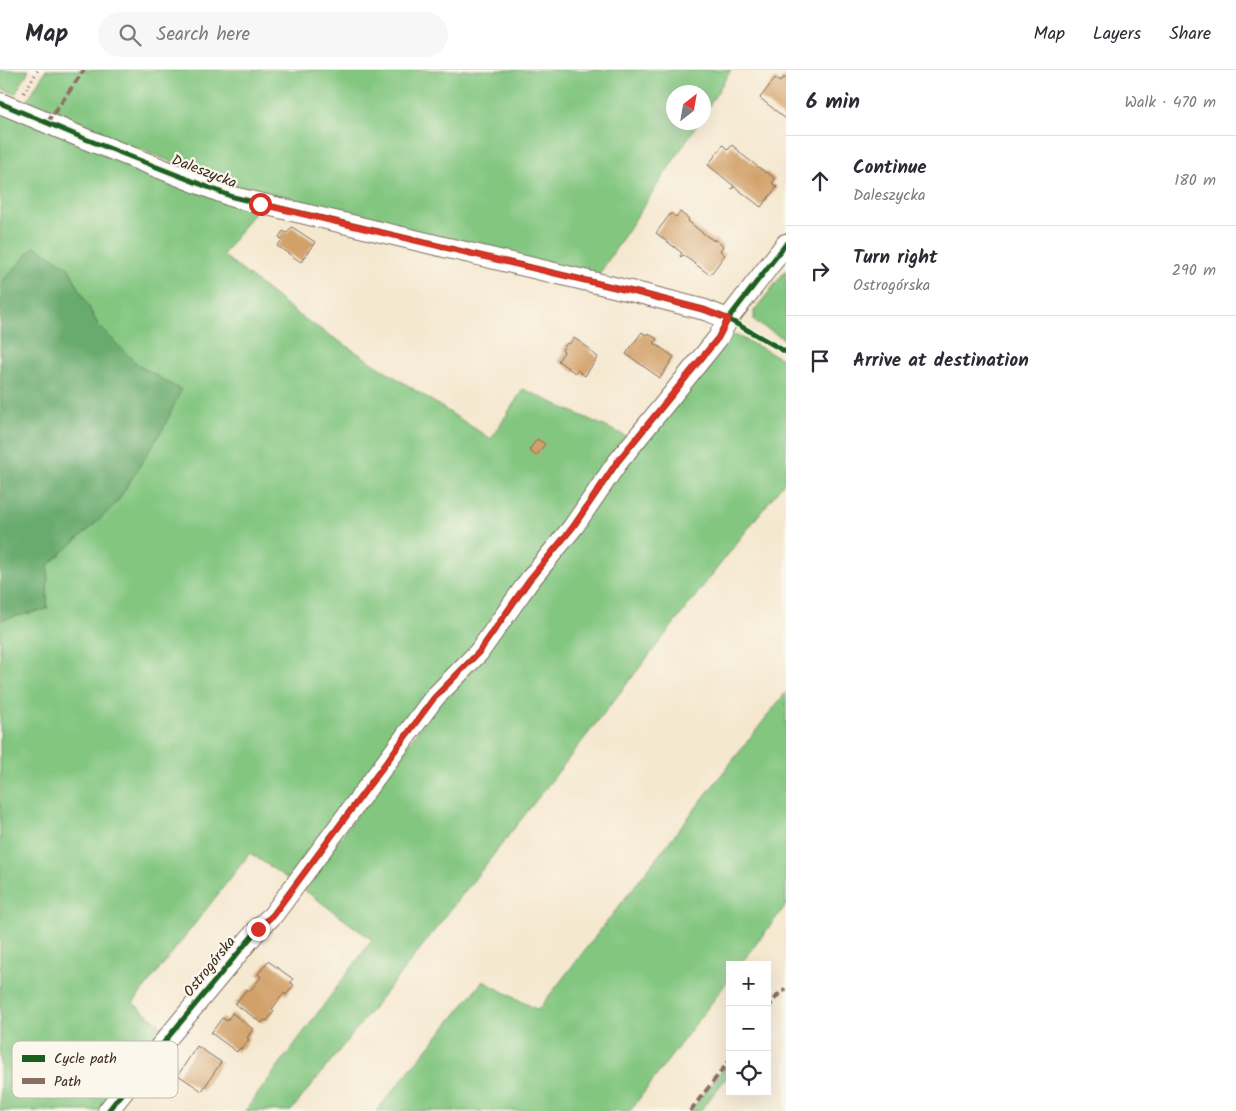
<!DOCTYPE html>
<meta charset="utf-8">
<style>
:root{--surface:#fff;--page:#f7f7f7;--text:#2b2b33;--muted:#7c7c81;--line:#e1e1e2}
body{margin:0;font-family:Kalam,sans-serif;background:var(--page);color:var(--text)}
.controls{position:absolute;right:15px;bottom:15px;display:grid;overflow:hidden;border-radius:0px;box-shadow:0 5px 20px #0002}
.controls button{width:45px;height:45px;display:grid;place-items:center;padding:0;border:0;border-bottom:1px solid var(--line);background:var(--surface);color:var(--text);font:25px sans-serif}
.compass{position:absolute;left:666px;top:15px;width:45px;height:45px;border-radius:50%;background:var(--surface);box-shadow:0 5px 20px #0002;rotate:31deg}
.stop{position:absolute;width:15px;height:15px;margin:-11px;border:4px solid #d93025;border-radius:50%;background:#fff}
.stop.end{background:#d93025;border-color:#fff;box-shadow:0 1px 5px #0008}
.list{margin:0;padding:0;list-style:none}
h2{display:flex;justify-content:space-between;align-items:center;height:65px;margin:0;padding:0 20px;font-size:21px}
h2 small{font-size:16px;font-weight:400;color:var(--muted)}
.list li{display:grid;grid-template-columns:32px 1fr auto;gap:15px;align-items:center;box-sizing:border-box;height:90px;padding:0 20px;border-top:1px solid var(--line)}
.list b{display:block;font-size:19px;white-space:nowrap}
.list p{margin:0;font-size:16px;white-space:nowrap;color:var(--muted)}
.list em{font-size:16px;font-style:normal;color:var(--muted)}
.icon{flex:none;width:28px;height:28px;fill:none;stroke:currentColor;stroke-width:2;stroke-linecap:round;stroke-linejoin:round}
.map{position:relative;flex:none;width:786px;height:1041px;overflow:hidden}
header{display:flex;align-items:center;gap:30px;box-sizing:border-box;height:70px;padding:0 25px;background:var(--surface);border-bottom:1px solid var(--line)}
header strong{font-size:24px}
nav{display:flex;gap:28px;margin-inline-start:auto;font-size:18px}
.search{width:350px;height:45px;background:var(--page);display:flex;align-items:center;gap:12px;box-sizing:border-box;padding:0 18px;border-radius:28px;color:var(--muted);font-size:19px}
main{display:flex}
aside{flex:1;background:var(--surface)}
.map>svg:first-child{display:block}
.green{fill:#82c680;stroke:#5e784f}
.forest{fill:#69ab6e;stroke:#526a46}
.building{fill:#d2a16b}
.lines{fill:none;stroke-linecap:round;stroke-linejoin:round}
.minor-casing{stroke:#7c6c5c;stroke-width:22}
.path{stroke:#7c6c5c;stroke-width:3;stroke-dasharray:1 4;stroke-linecap:butt}
.minor{stroke:#fff;stroke-width:20}
.quiet{stroke:#8d6e63;stroke-width:4;stroke-dasharray:8 4;stroke-linecap:butt}
.cycleway-casing{stroke:#fbf7ec;stroke-width:8}
.cycleway{stroke:#1b5e20;stroke-width:5}
.route{stroke:#d93025;stroke-width:6}
.labels{text-anchor:middle;dominant-baseline:central;stroke-width:4.5;stroke-linejoin:round;paint-order:stroke}
.street-label{font-size:15px;fill:#3b2a1e;stroke:#fbf7ec}
.key{fill:#fbf7ec;stroke:#c1baae;stroke-width:1}
.key-label{font-size:14px;fill:#3b2a1e}
</style>
<header>
<strong>Map</strong>
<div class="search"><svg class="icon" aria-label="search" viewBox="0 0 24 24"><circle cx="10" cy="10" r="6"/><path d="M15 15l6 6"/></svg>Search here</div>
<nav><a>Map</a><a>Layers</a><a>Share</a></nav>
</header>
<main>
<div class="map">
<svg width="786" height="1041" viewBox="0 0 786 1041">
<rect width="100%" height="100%" fill="#fbf7ec"/>
<filter id="ink" filterUnits="userSpaceOnUse"><feTurbulence type="fractalNoise" baseFrequency=".02" numOctaves="2"/><feDisplacementMap in="SourceGraphic" scale="10" xChannelSelector="R" yChannelSelector="G"/><feConvolveMatrix kernelMatrix="1 2 1 2 8 2 1 2 1" color-interpolation-filters="sRGB"/></filter>
<filter id="wash" filterUnits="userSpaceOnUse"><feTurbulence type="fractalNoise" baseFrequency=".0096" numOctaves="4" result="noise"/><feDisplacementMap in="SourceGraphic" scale="20" xChannelSelector="R" yChannelSelector="G"/><feGaussianBlur stdDeviation="1.12" result="paint"/><feColorMatrix in="noise" values="0 0 0 0 0 0 0 0 0 0 0 0 0 0 0 0 0 1.4 0 .05"/><feComposite in="paint" operator="in"/></filter>
<g filter="url(#wash)">
<rect width="100%" height="100%" fill="#f5e8d0"/>
<path class="green" d="M0,0h29l-14,24 -15,-6z
M46,0h685l-27,44v-22h-30v30l24,1 -100,153 -159,-35 -56,-20 -76,-16 -69,-17 -213,-84z
M0,39l260,95 -37,51 77,61 191,123 32,-50 105,48 -154,210 -186,232 -38,-26 -117,150 33,26 -68,82h-98v-491l47,-11 1,-44 48,-42 22,-22 41,-124 -21,-12 -40,-40 -30,-58 -33,-20 -35,37z
M786,200v70l-32,-19v-10z
M729,265l9,1 48,25v119l-377,483 -118,148h-46l127,-171 -69,-51 135,-187z
M786,622v213l-46,60h-10v13l-100,133h-254l107,-130 55,29z
M730,990v13l-30,38h-10z"/>
<path class="forest" d="M35,176l33,21 30,58 40,40 43,25 -17,37 -46,74 -22,22 -48,42 -1,44 -47,11v-336z"/>
<g id="blocks">
<path class="building" d="M784,7l2,2v40l-26,-21 15,-20 5,4z
M723,75l5,5 4,-5 8,7v1l26,20 1,-1 8,7 -3,4 5,4 -16,20 -26,-20 -3,2v-1l2,-2 -26,-21z
M680,142l9,7 -1,2 12,10 14,10v-2l9,7 -3,5 5,4 -15,20 -27,-20 -2,2 -1,-1 2,-3 -26,-20 15,-20 5,4z
M292,157l23,15 -14,20 -24,-16 5,-6 -3,-3 4,-6 4,2z
M642,262l4,3 2,-2 9,6 -3,4 20,14 -14,21 -34,-24z
M574,268l16,11v2l8,6 -13,19 -8,-6 -2,3 -17,-12 6,-9 -2,-2 5,-7 2,1z
M537,369l8,5 -9,12 -7,-6z
M268,891l25,18 -2,4 3,2 -8,10 -2,-2 -12,16 2,2 -7,10 -3,-1 -2,3 -27,-19 12,-15 3,2 11,-14 -3,-3z
M232,943l21,16 -6,9 2,1 -7,10 -2,-1 -3,4 -26,-19 11,-15 5,3z
M197,976l24,16 -19,29 -24,-16z"/>
</g>
</g>
<g filter="url(#ink)">
<use href="#blocks" fill-opacity="0" stroke="#7c6c5c" stroke-width="1"/>
<g class="lines">
<defs>
<path id="minor" d="M0,33l83,35 150,59 410,97 62,16 23,9
M108,1041l18,-23 132,-159 15,-14 161,-217 45,-46 50,-71 44,-54 44,-64 101,-125 10,-19 58,-75"/>
</defs>
<use href="#minor" class="minor-casing"/>
<path class="path" d="M24,23l14,-23"/>
<use href="#minor" class="minor"/>
<path class="quiet" d="M47,53l37,-53
M767,939l11,-14 8,-6
M690,1041l40,-51"/>
<defs>
<path id="cycleway" d="M0,33l83,35 150,59 410,97 62,16 23,9 58,33
M108,1041l18,-23 132,-159 15,-14 161,-217 45,-46 50,-71 44,-54 44,-64 101,-125 10,-19 58,-75"/>
</defs>
<use href="#cycleway" class="cycleway-casing"/>
<use href="#cycleway" class="cycleway"/>
</g>
</g>
<g class="lines" filter="url(#ink)">
<path class="route" d="M258,859l15,-14 161,-217 45,-46 50,-72 44,-53 44,-65 101,-124 10,-19 -23,-9 -62,-16 -383,-90"/>
</g>
<g class="labels">
<g class="street-label">
<text transform="translate(204 102) rotate(21)">Daleszycka</text>
<text transform="translate(210 897) rotate(-51)">Ostrogórska</text>
</g>
</g>
<rect x="12" y="971" width="166" height="57" rx="8" class="key"/>
<rect x="22" y="985" width="23" height="7" fill="#1b5e20"/>
<rect x="22" y="1008" width="23" height="6" fill="#8d6e63"/>
<g class="key-label">
<text x="54" y="993">Cycle path</text>
<text x="54" y="1016">Path</text>
</g>
</svg>
<div class="controls">
<button>+</button>
<button>−</button>
<button><svg class="icon" aria-label="locate" viewBox="0 0 24 24"><circle cx="12" cy="12" r="6"/><path d="M12 2v4M12 18v4M2 12h4M18 12h4"/></svg></button>
</div>
<svg class="compass" viewBox="-18 -18 36 36"><path d="M0-13l5 13h-10z" fill="#e53935"/><path d="M0 13l5-13h-10z" fill="#7c7c81"/></svg>
<div class="stop" style="left:260px;top:134px"></div>
<div class="stop end" style="left:258px;top:859px"></div>
</div>
<aside>
<h2>6 min<small>Walk · 470 m</small></h2>
<ul class="list">
<li><svg class="icon" aria-label="ahead" viewBox="0 0 24 24"><path d="M12 20V5M6 11l6-6 6 6"/></svg><div><b>Continue</b><p>Daleszycka</p></div><em>180 m</em></li>
<li><svg class="icon" aria-label="right" viewBox="0 0 24 24"><path d="M7 20v-9h11M14 6l5 5-5 5"/></svg><div><b>Turn right</b><p>Ostrogórska</p></div><em>290 m</em></li>
<li><svg class="icon" aria-label="arrive" viewBox="0 0 24 24"><path d="M6 21V4h12l-3 4 3 4H6"/></svg><div><b>Arrive at destination</b></div></li>
</ul>
</aside>
</main>
